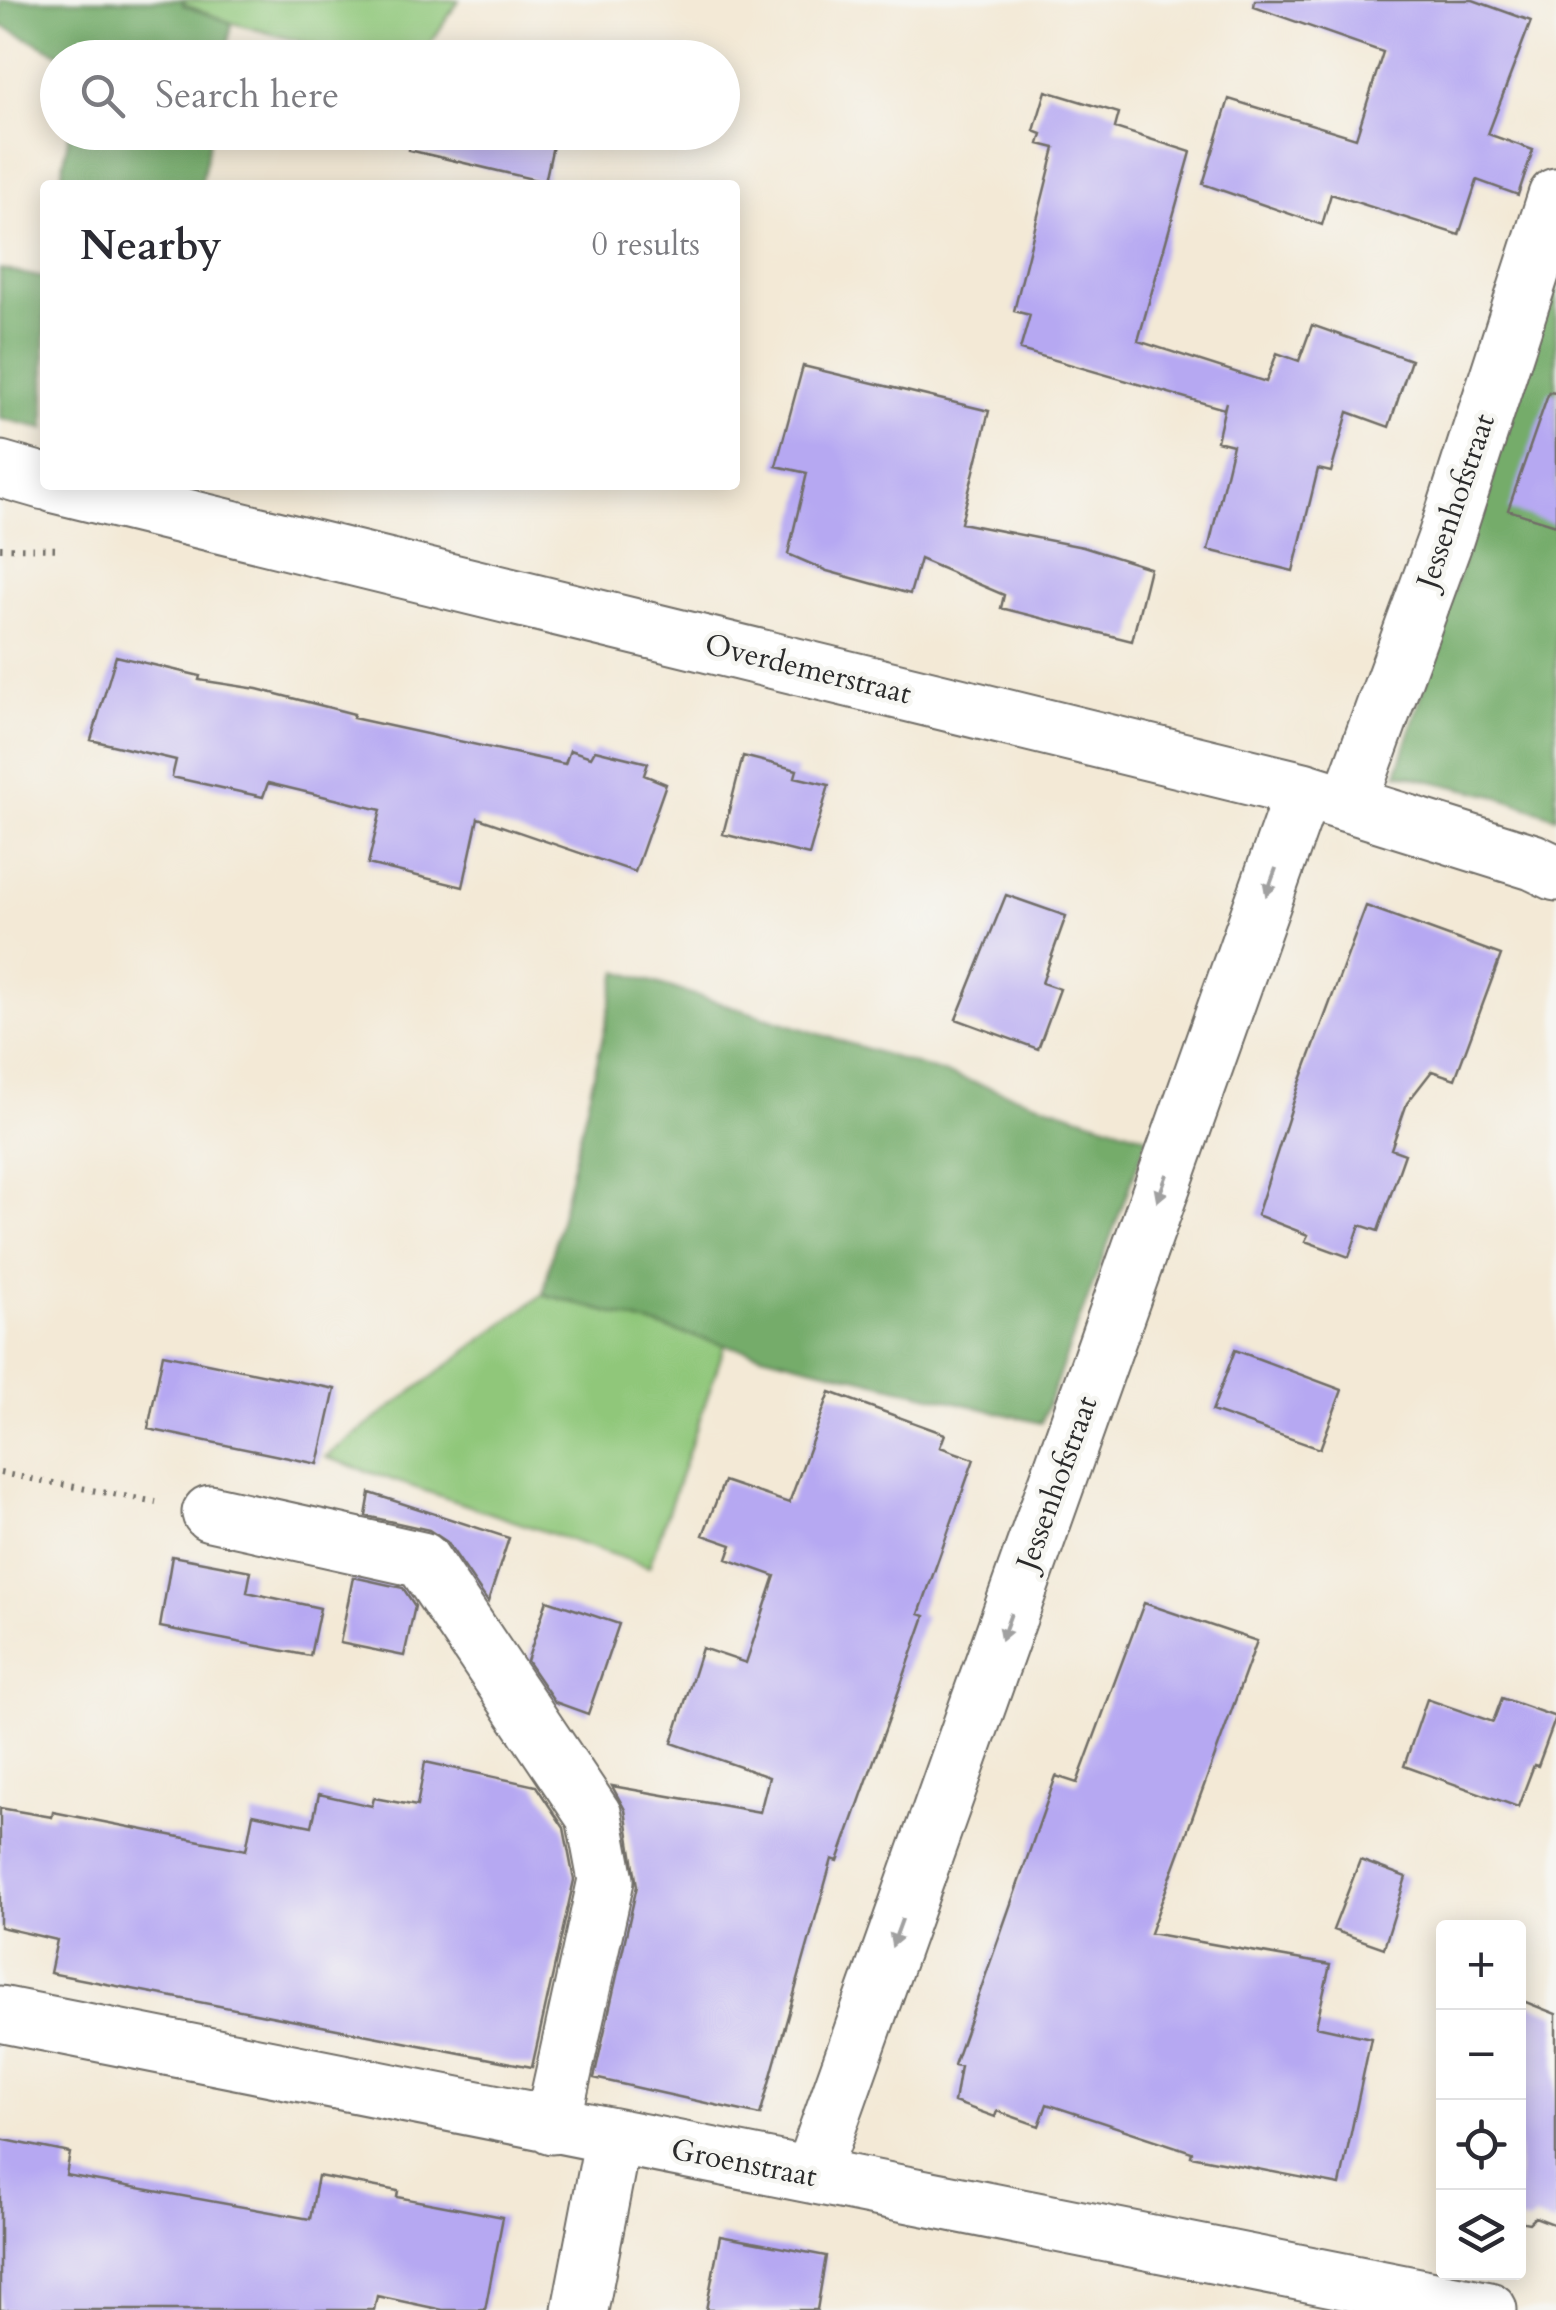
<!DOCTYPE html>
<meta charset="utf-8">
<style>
:root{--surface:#fff;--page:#f2f2f3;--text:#2b2b33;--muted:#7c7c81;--line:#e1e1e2}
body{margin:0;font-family:Cardo,serif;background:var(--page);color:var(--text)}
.controls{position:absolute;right:30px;bottom:30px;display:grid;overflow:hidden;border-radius:10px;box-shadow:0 5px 25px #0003}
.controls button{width:90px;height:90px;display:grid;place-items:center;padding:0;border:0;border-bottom:2px solid var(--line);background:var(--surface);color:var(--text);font:50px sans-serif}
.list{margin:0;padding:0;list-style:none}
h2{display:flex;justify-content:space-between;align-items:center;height:130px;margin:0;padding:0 40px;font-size:42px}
h2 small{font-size:32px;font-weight:400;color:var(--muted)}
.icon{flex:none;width:55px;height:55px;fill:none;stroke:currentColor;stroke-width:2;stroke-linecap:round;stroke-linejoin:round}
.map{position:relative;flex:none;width:1556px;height:2310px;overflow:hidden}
.search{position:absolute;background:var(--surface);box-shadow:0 5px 25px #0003;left:40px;top:40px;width:700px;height:110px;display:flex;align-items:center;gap:25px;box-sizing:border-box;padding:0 35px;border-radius:55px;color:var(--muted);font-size:38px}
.panel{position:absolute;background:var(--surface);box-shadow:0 5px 25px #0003;left:40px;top:180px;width:700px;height:310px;border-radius:10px}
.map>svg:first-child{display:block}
.green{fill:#90c77a;stroke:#5e7952;stroke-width:2.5}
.forest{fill:#74ac6a;stroke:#506c4a;stroke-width:2.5}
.building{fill:#b6a8f2}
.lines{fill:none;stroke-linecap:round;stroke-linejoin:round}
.minor-casing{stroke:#716e67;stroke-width:59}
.path{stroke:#716e67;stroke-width:6;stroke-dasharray:2.5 8;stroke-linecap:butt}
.minor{stroke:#fff;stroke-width:55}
.oneway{fill:#a0a0a0}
.labels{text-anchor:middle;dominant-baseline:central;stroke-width:9;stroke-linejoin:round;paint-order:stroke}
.street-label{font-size:30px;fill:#2b2b2b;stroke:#f6f6f2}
</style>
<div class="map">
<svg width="1556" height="2310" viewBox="0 0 1556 2310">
<rect width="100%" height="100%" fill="#f6f6f2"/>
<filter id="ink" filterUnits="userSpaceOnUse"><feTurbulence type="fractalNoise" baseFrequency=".01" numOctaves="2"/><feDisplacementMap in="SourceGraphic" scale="20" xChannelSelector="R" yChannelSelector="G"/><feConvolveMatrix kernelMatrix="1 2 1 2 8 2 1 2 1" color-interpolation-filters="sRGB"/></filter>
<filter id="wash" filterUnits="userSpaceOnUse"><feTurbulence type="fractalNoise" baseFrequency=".0048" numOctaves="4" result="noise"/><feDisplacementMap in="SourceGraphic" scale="40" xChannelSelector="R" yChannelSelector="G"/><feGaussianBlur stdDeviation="2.25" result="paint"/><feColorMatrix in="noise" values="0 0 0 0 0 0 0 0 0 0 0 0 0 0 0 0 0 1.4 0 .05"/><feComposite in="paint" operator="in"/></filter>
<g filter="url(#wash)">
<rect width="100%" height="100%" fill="#f3e9d6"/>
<path class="green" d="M185,0h274l-38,58 -63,-1 -126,-34 -49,-19z
M543,1294l182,51 -76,222 -324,-110z"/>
<path class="forest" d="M0,0h185l-2,5 49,18 -7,34h-159l-66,-32z
M69,133v-1l142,1 -10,52h-141z
M1556,263v554l-57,-20 -102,-24z
M0,269l44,9 1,-5v156l-45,-11z
M618,971l530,166 -107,286 -316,-78 -182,-51z"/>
<g id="blocks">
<path class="building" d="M1255,0h218l58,21 -43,113 45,16 -15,45 -41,-15 -18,55 -128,-41 -9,31 -119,-41 26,-85 127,39 27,-86 -129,-45z
M1046,91l73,22 -4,15 76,24 -53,189 128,41 11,-29 22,8 13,-36 99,35 -22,67 -41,-15 -17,60 -13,-3 -25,102 -85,-21 25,-105 -16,-4 9,-39 -2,7 -204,-59 10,-35 -16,-4 41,-163 -16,-4 3,-10 -8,-3z
M411,132h145l-11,50 -136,-32z
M803,366l186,45 -28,112 122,24 67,21 -18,73 -131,-33 3,-13 -84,-36 -10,35 -83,-23 -39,-17 19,-81 -31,-7z
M1549,392l7,1v132l-48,-15z
M116,656l84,20 -1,4 58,9 97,25 -1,4 212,46 5,-14 21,7 4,-7 53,13 -4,12 22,9 -31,88 -157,-54 -15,69 -95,-23 13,-54 -113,-27 -5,14 -91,-20 4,-17 -85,-20z
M743,756l54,14 -2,7 34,8 -20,70 -86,-21z
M1006,895l60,21 -24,67 18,6 -22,60 -82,-30z
M1366,906l135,49 -46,124 -23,-8 -25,32 -16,46 14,5 -27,77 -18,-6 -11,32 -44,-16 3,-6 -51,-20 41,-127z
M1235,1350l107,40 -22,59 -108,-38z
M163,1354l172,35 -17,75 -170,-35z
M830,1392l115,42 -5,13 34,12 -55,155 6,2 -34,97 -53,148 -6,-2 -72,256 -166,-37 43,-192 -12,-76 -13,-24 148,26 9,-35 -97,-34 30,-95 44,15 29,-87 -48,-17 5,-14 -29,-10 21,-54 65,22z
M370,1493l139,45 -21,64 -41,-60 -18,-12 -63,-14z
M172,1556l79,15 -4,21 73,16 -10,48 -150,-29z
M353,1577l50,11 12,18 -11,50 -64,-13z
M547,1600l72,24 -31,90 -33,-12 -28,-41z
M1144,1603l113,38 -107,292 180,32 -14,61 55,12 -31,147 -149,-29 1,-4 -145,-48 -8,22 -42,-15 -2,6 -41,-15 6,-36 -6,-1 102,-289 21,7z
M1502,1698l54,19 -18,49 -4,-1 -16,42 -114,-41 23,-67 66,23z
M425,1762l111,24 28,42 10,52 -42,187 -482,-94 7,-33 -57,-13v-119l52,9 1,-5 193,38 7,-36 59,12 7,-32 53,12 2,-8 43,8z
M1360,1860l46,17 -22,71 -51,-18z
M1518,1999l38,15v211l-21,-8 -6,6 -11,-2z
M0,2139l70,14 -4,22 244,44 8,-43 80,15 -1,6 106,20 -18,93h-42l-66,-14 -3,14h-374z
M720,2236l106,20 -9,54h-111z"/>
</g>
</g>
<g filter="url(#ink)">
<use href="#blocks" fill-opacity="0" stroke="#716e67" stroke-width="2.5"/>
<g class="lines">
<defs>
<path id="minor" d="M0,469l45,13
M55,485l1248,305 230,72 23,11
M1349,803l96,-263 111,-344
M210,1513l212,47 172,256 12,64 -54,246
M0,2014l1489,296
M811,2175l492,-1385
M580,2310l33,-172"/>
</defs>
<use href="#minor" class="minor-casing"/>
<path class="path" d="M0,548l63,1
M0,1473l156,29"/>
<use href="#minor" class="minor"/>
</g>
<defs><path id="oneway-solid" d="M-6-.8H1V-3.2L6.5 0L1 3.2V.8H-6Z" transform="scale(2.5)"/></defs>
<g class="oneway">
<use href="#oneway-solid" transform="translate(1271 882) rotate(110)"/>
<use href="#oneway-solid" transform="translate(1162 1188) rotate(110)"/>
<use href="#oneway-solid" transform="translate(1006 1627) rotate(110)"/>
<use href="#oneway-solid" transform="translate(897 1933) rotate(110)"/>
</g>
</g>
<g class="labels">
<g class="street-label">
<text transform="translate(1456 501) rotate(-71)">Jessenhofstraat</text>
<text transform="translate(808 669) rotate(14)">Overdemerstraat</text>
<text transform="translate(1057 1483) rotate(-70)">Jessenhofstraat</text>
<text transform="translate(744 2163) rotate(11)">Groenstraat</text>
</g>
</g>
</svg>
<div class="controls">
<button>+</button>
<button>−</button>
<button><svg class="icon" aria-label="locate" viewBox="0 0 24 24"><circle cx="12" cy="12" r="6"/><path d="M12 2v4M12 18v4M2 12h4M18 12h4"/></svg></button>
<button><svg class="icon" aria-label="layers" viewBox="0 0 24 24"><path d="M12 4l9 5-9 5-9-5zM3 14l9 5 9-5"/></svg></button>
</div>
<div class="search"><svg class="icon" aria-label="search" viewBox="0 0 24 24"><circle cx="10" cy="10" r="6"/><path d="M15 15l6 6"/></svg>Search here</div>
<section class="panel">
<h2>Nearby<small>0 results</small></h2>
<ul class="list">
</ul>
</section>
</div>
